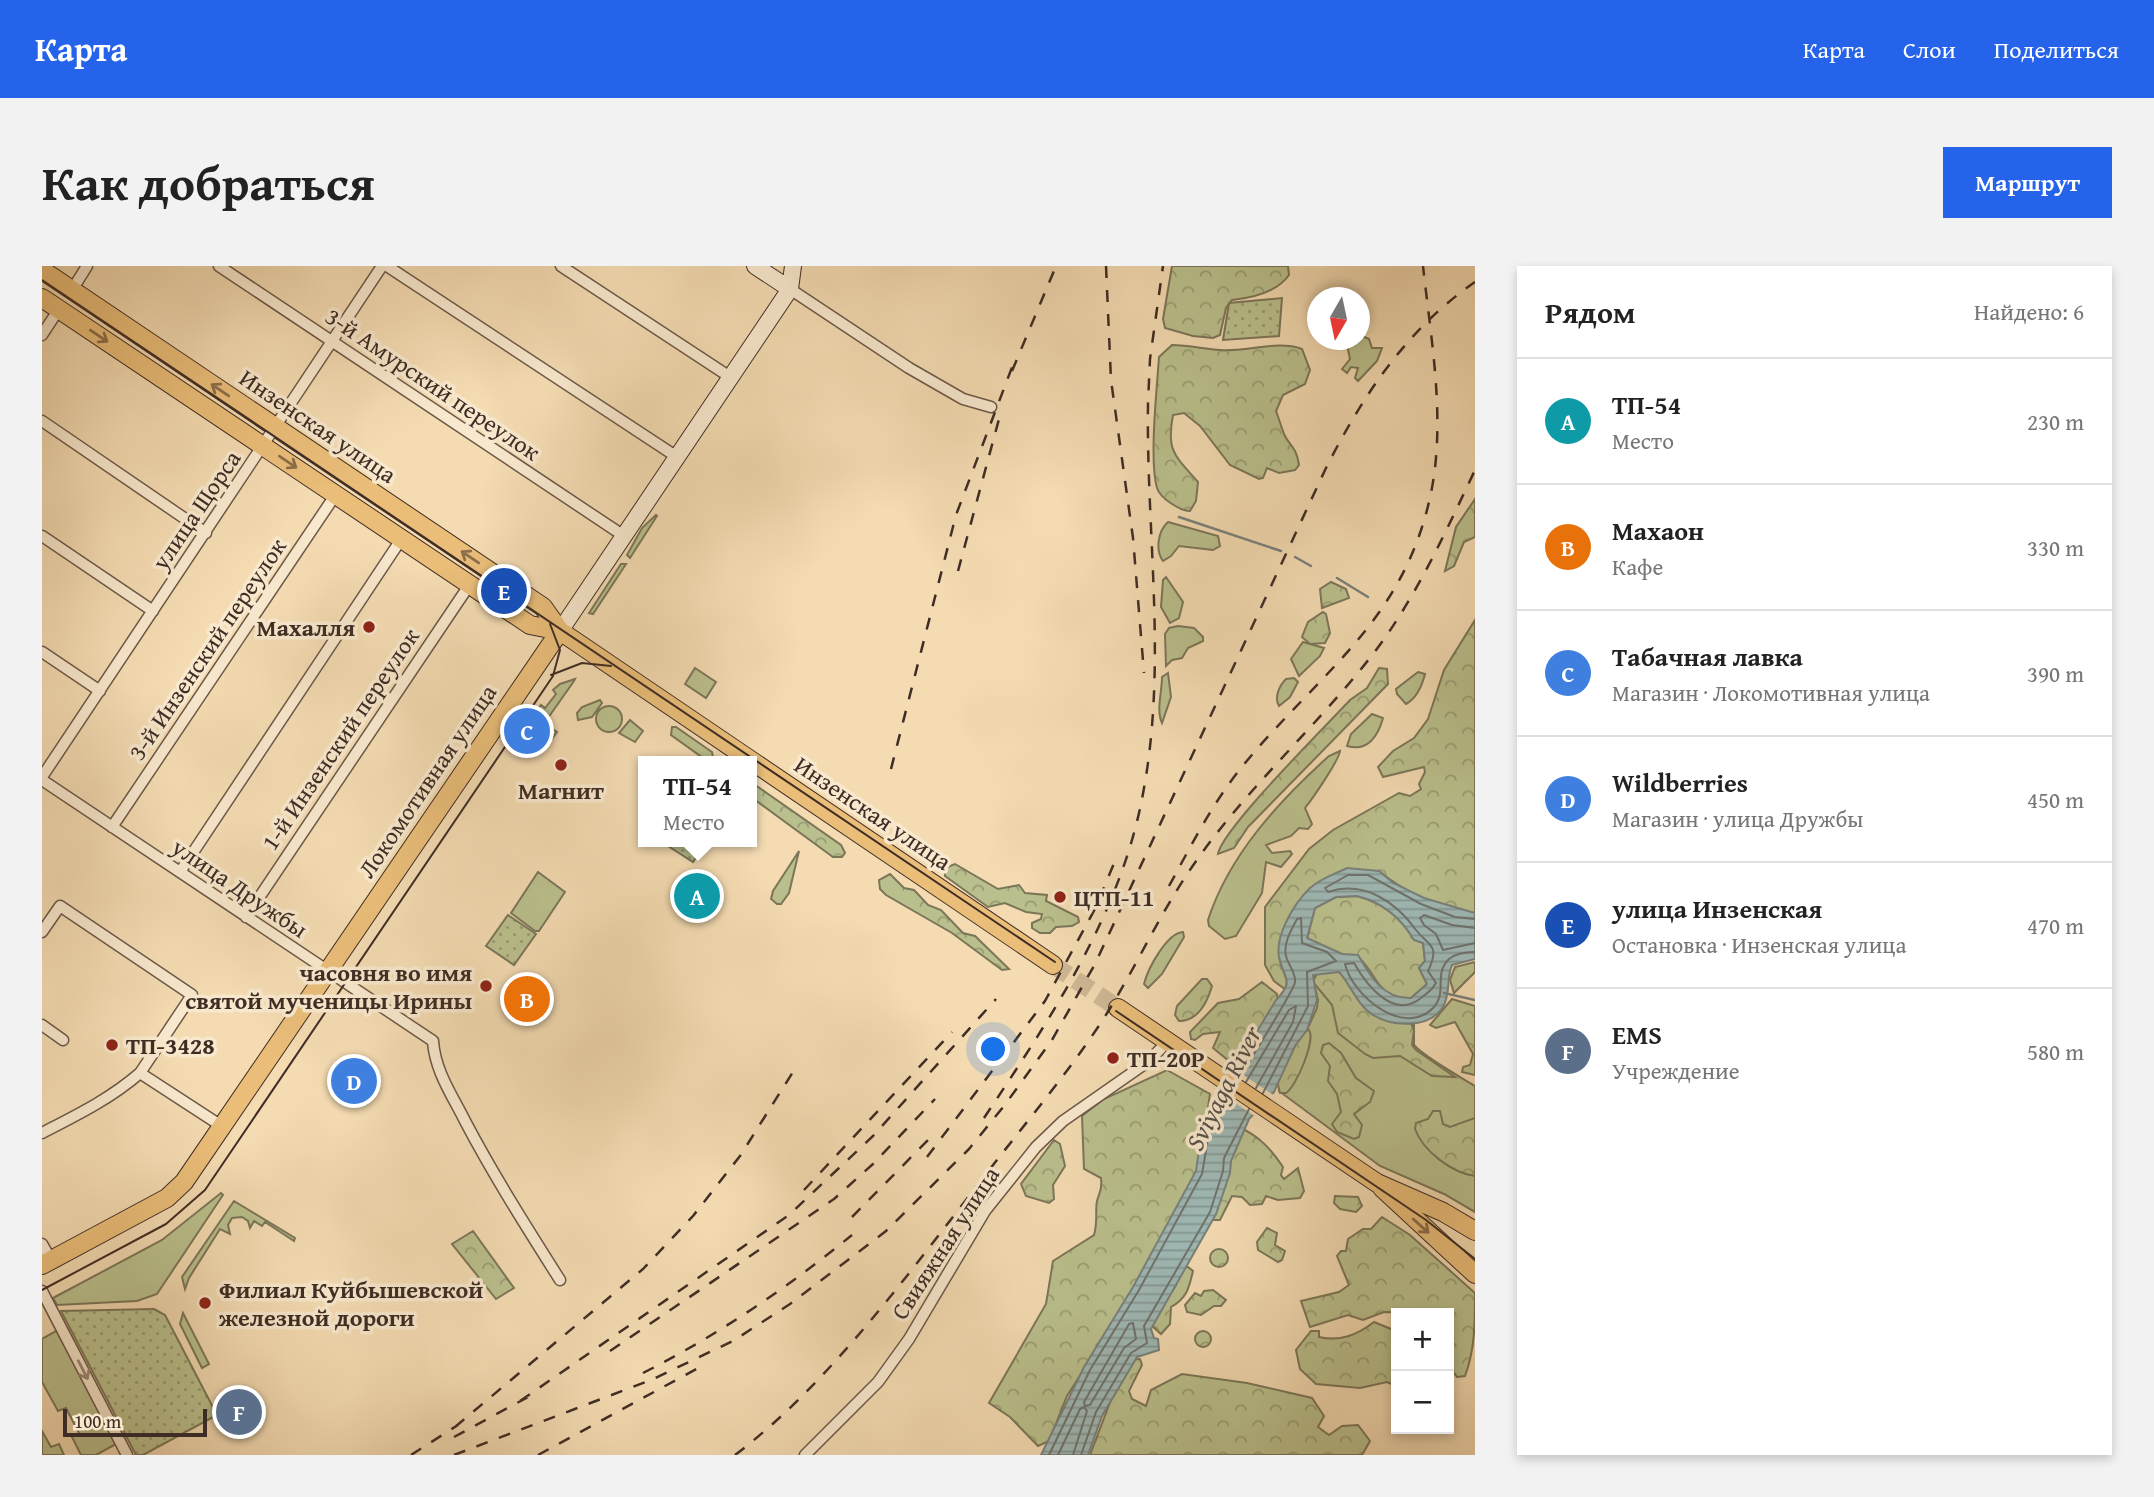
<!DOCTYPE html>
<html lang="ru">
<meta charset="utf-8">
<style>
:root{--surface:#fff;--page:#f2f2f2;--text:#222;--muted:#767676;--line:#e0e0e0;--accent:#2563eb}
body{margin:0;font-family:"Gentium Book Plus",serif;background:var(--page);color:var(--text)}
.controls{position:absolute;right:21px;bottom:21px;display:grid;overflow:hidden;border-radius:0px;box-shadow:0 4px 10px #0003}
.controls button{width:63px;height:63px;display:grid;place-items:center;padding:0;border:0;border-bottom:2px solid var(--line);background:var(--surface);color:var(--text);font:35px sans-serif}
.compass{position:absolute;left:1265px;top:21px;width:63px;height:63px;border-radius:50%;background:var(--surface);box-shadow:0 4px 10px #0003;rotate:189deg}
.scale{position:absolute;left:21px;bottom:18px;width:144px;box-sizing:border-box;padding-left:7px;border:4px solid #3f2d25;border-top:0;font-size:19px;line-height:24px;white-space:nowrap;color:#3f2d25;-webkit-text-stroke:5px #f8e8cd;paint-order:stroke}
.you{position:absolute;left:952px;top:784px;width:24px;height:24px;margin:-18px;border:5px solid #fff;border-radius:50%;background:#1a73e8;box-shadow:0 0 0 10px #1a73e833}
.badge{display:grid;place-items:center;width:46px;height:46px;border-radius:50%;background:var(--accent);color:#fff;font-size:23px;font-weight:700}
.pin{position:absolute;translate:-50% -50%;border:4px solid #fff;box-shadow:0 2px 7px #0006}
.popup{position:absolute;left:596px;top:490px;width:119px;height:91px;box-sizing:border-box;display:grid;place-content:center;border-radius:0px;background:var(--surface);filter:drop-shadow(0 2px 5px #0005);font-size:23px;white-space:nowrap;color:var(--muted)}
.popup b{font-size:26px;color:var(--text)}
.popup::after{content:'';position:absolute;left:50%;top:100%;margin-left:-14px;border:14px solid transparent;border-top-color:var(--surface)}
.list{margin:0;padding:0;list-style:none}
h2{display:flex;justify-content:space-between;align-items:center;height:91px;margin:0;padding:0 28px;font-size:30px}
h2 small{font-size:23px;font-weight:400;color:var(--muted)}
.list li{display:grid;grid-template-columns:46px 1fr auto;gap:21px;align-items:center;box-sizing:border-box;height:126px;padding:0 28px;border-top:2px solid var(--line)}
.list b{display:block;font-size:26px;white-space:nowrap}
.list p{margin:0;font-size:23px;white-space:nowrap;color:var(--muted)}
.list em{font-size:23px;font-style:normal;color:var(--muted)}
.map{position:relative;flex:none;width:1433px;height:1189px;overflow:hidden;border-radius:0px}
header{display:flex;align-items:center;gap:42px;box-sizing:border-box;height:98px;padding:0 35px;background:var(--accent);color:#fff}
header strong{font-size:33px}
nav{display:flex;gap:38px;margin-inline-start:auto;font-size:24px}
.intro{display:flex;align-items:center;justify-content:space-between;box-sizing:border-box;height:168px;padding:0 42px}
h1{margin:0;font-size:49px}
.button{padding:18px 32px;border-radius:0px;background:var(--accent);color:#fff;font-size:24px;font-weight:700}
main{display:flex;gap:42px;padding:0 42px}
aside{flex:1;background:var(--surface);border-radius:0px;box-shadow:0 4px 10px #0003}
.map>svg:first-child{display:block}
.grass{fill:#bac08d;stroke:#7c7659;stroke-width:2}
.forest{fill:url(#forest-crowns);stroke:#7c7659;stroke-width:2}
.park{fill:url(#park-dots);stroke:#7c7659;stroke-width:2}
.water{fill:url(#water-rules);stroke:#79817c;stroke-width:2;fill-rule:evenodd}
.pier{fill:#f4dbb2}
.lines{fill:none;stroke-linecap:round;stroke-linejoin:round}
.shore{stroke:#6f736e;stroke-width:2}
.stream{stroke:#79817c;stroke-width:2.5}
.primary-tunnel{stroke:#d0b896;stroke-width:18;stroke-dasharray:18 9;stroke-linecap:butt}
.street-casing{stroke:#6c5848;stroke-width:13}
.secondary-casing{stroke:#3f2d25;stroke-width:18}
.primary-casing{stroke:#3f2d25;stroke-width:20}
.street{stroke:#f8e8cd;stroke-width:10}
.secondary{stroke:#f8e8cd;stroke-width:16}
.primary{stroke:#eabe79;stroke-width:18}
.tram{stroke:#3f2d25;stroke-width:2}
.rail{stroke:#3f2d25;stroke-width:2.5;stroke-dasharray:12 12;stroke-linecap:butt}
.oneway{stroke:#8c6e4b}
.oneway2{stroke:#9c8a79}
.poi-dot{fill:#8f2418;stroke:#f8e8cd;stroke-width:2.5}
.labels{text-anchor:middle;dominant-baseline:central;stroke-width:7;stroke-linejoin:round;paint-order:stroke}
.street-label{font-size:24px;fill:#3f2d25;stroke:#f8e8cd}
.poi-label{font-size:24px;font-weight:bold;fill:#3f2d25;stroke:#f8e8cd;text-anchor:start}
.water-label{font-size:26px;font-style:italic;fill:#575049;stroke:#f8e8cd}
</style>
<header>
<strong>Карта</strong>
<nav><a>Карта</a><a>Слои</a><a>Поделиться</a></nav>
</header>
<div class="intro"><h1>Как добраться</h1><a class="button">Маршрут</a></div>
<main>
<div class="map">
<svg width="1433" height="1189" viewBox="0 0 1433 1189">
<defs>
<pattern id="forest-crowns" width="20" height="18" patternUnits="userSpaceOnUse" patternTransform="scale(1.75)"><rect width="20" height="18" fill="#bac08d"/><path d="M2 6a3 3 0 1 1 6 0M12 15a3 3 0 1 1 6 0" fill="none" stroke="#999c73"/></pattern>
<pattern id="park-dots" width="8" height="8" patternUnits="userSpaceOnUse" patternTransform="scale(1.75)"><rect width="8" height="8" fill="#bac08d"/><path d="M2 2h.1M6 6h.1" fill="none" stroke="#999c73" stroke-width="1.8" stroke-linecap="round"/></pattern>
<pattern id="water-rules" width="6" height="5" patternUnits="userSpaceOnUse" patternTransform="scale(1.75)"><rect width="6" height="5" fill="#9fb9b6"/><path d="M0 2.5h6" fill="none" stroke="#839794"/></pattern>
</defs>
<rect width="100%" height="100%" fill="#f4dbb2"/>
<filter id="stains"><feTurbulence type="fractalNoise" baseFrequency=".00286" numOctaves="4"/><feColorMatrix values="0 0 0 0 .2 0 0 0 0 .09 0 0 0 0 .02 0 0 0 .5 -.17"/></filter>
<radialGradient id="worn" r=".72"><stop offset=".6" stop-color="#630" stop-opacity="0"/><stop offset="1" stop-color="#630" stop-opacity=".3"/></radialGradient>
<path class="grass" d="M1318,69l9,4 3,9h10l-5,13 -19,20 -3,-3 3,-10 -7,-1 -4,6 -5,-4 8,-10 -4,-19h14z
M614,249l1,1 -27,42 -3,-3 15,-27z
M1126,256l50,14 2,10 -7,4 -34,-4 -8,10 -8,5c-8,-11 -5,-30 5,-39z
M579,298h5l-33,50 -4,-1z
M1124,311l17,25 -4,16 -9,5 -9,-16 2,-27z
M1136,360l16,2 9,9v4l-15,7 -6,10 -10,2 -6,6 -1,-32 4,-6z
M1261,376l21,6 -4,8 -21,20 -8,-17z
M653,402l21,14 -10,16 -21,-14z
M1376,406l7,2c-3,12 -8,24 -19,30l-9,-10 -1,-5z
M1126,407l3,24 -9,26c-6,-13 0,-31 0,-46z
M1252,412l4,4 -8,15 -11,9c-5,-8 0,-20 7,-27z
M533,413l-1,2 -26,37 -9,-10 2,-3 4,3 11,-14 -3,-4 7,-6z
M558,434l2,3 -10,14 -14,3 -1,-7 5,-6z
M554 453a13 13 0 1 1 26 0a13 13 0 1 1-26 0Z
M1330,448l11,4c-5,18 -15,34 -36,28l4,-12z
M588,454l13,11 -8,11 -16,-9z
M505,459l10,7 -11,15 -10,-7z
M1298,485c-1,9 -27,47 -35,57l7,16 -4,5 -9,-1 -8,8 -25,9 6,8 18,-2 2,3 -11,13 -15,-5 -4,31 -26,43 -11,3 -16,-13 -1,-6c21,-65 71,-119 121,-164z
M757,585l-10,42 -8,11h-4l-6,-5 2,-8z
M496,606l27,20 -26,39h-4l-24,-18z
M1141,666l1,5 -22,37 -14,14 -4,-4c4,-16 23,-51 39,-52z
M1275,709l90,50 7,-1v21c9,11 46,32 61,41v126l-31,-18 -64,-28 -101,-75 38,-83 1,-8 -5,-21z
M179,927l2,2 -66,99 -20,7 -80,4 -4,-7 109,-58z
M192,935l61,37 -1,3 -29,-19 -3,4 -8,-5 -4,7 -2,-7 -6,-4 -10,1 -4,7 2,9 -10,-5 -31,49 -4,11 -3,-12z
M141,1047l26,51 -7,4 -22,-44z
M16,1064l58,114 -20,11h-15l-9,-18 7,-4 -13,-25 -8,3 -16,-29v-43z
M0,1165l9,16 8,-3 5,11h-22z"/>
<path class="forest" d="M1130,0h116l1,9c-12,17 -37,23 -57,25l-6,8 -6,27 -7,3 -20,-2 -28,-8 -2,-9z
M1130,79c17,0 32,4 48,5 27,2 57,-10 82,-1l8,21 -5,14 -22,11 -7,16c3,8 5,15 8,23 5,12 12,11 15,31l-4,5 -16,3 -12,-5 -4,10 -4,1 -29,-14 -30,-39 -16,-13 -11,2c-7,36 2,41 25,67l-2,19 -6,10c-10,0 -30,-13 -33,-23 -8,-27 0,-100 2,-131z
M1433,233v38l-11,5 -10,24 -9,5 11,-44z
M1289,316l15,7 3,9 -27,10 -2,-19z
M1281,346l3,2 4,19 -5,10 -15,1 -8,-7 6,-15z
M1433,354v293c-34,-5 -70,-20 -96,-42l-69,17c-15,20 -34,44 -30,71 1,12 9,17 6,31l-12,-9 -9,-16v-58l44,-58 24,-19 66,-37 11,3 11,-7 -2,-5 6,-12 -1,-5 -41,10 -5,-10 15,-16 21,-13 14,-19 16,-49z
M1337,402l8,1 1,15 -140,143 -14,21 -16,6c4,-25 109,-129 132,-154l17,-12z
M630,461h4l36,25 1,5 -7,3 -35,-25z
M709,516l90,63 4,8 -3,4h-9l-82,-60z
M913,598l43,25 21,-4 6,8 22,2 -1,6 32,16 1,5 -7,4 -16,1 -6,6h-10l-8,-5v-5l9,-4 1,-5 -16,-2 -21,-9 -17,4 -43,-31v-8z
M848,608l14,14 10,2 14,15 13,5 22,23 12,3 34,33 -7,1 -50,-37 -66,-38 -6,-6 -1,-9z
M1315,630c26,7 44,21 57,44l9,3 2,18 -6,7 8,16 -16,14c-35,2 -34,-26 -53,-41 -6,-5 -9,0 -16,-3 -9,-4 -27,-11 -35,-15l8,-31 21,-11z
M1433,696v10l-21,21 -4,-13 5,-13z
M1295,702l72,51 5,11 -2,15 4,5 39,27 -23,-1 -32,-20 -27,2 -8,-4 -27,-21 -6,-28 -19,-23 4,-9z
M1160,713h5l5,7c-5,17 -14,35 -33,35l-4,-6 2,-9z
M1220,716l15,12 1,6 -37,63 -12,-2 -16,-13 7,-16 -17,2 -8,6 -4,-1 -1,-7 28,-29 21,-4z
M1410,733l23,7v69l-13,-3 1,-5 7,-2 3,-11 -18,-32 -19,6 -6,-3z
M1267,764c7,10 -13,57 -23,63h-6l-3,-12 24,-50z
M1287,777l12,10 15,25 18,13 -4,11 -16,12 8,11 -3,12 -5,2 -17,-7 -5,-8 9,-12 -4,-18 -9,-13 2,-15 -9,-13 2,-8z
M1125,804l43,24 -11,75 -77,141 -55,86 -18,45 -11,5 -28,-29 -21,-14 57,-99 7,-43 41,-26c4,-13 1,-25 3,-34 3,-10 5,-12 4,-23l-17,-9 -2,-53 22,-17z
M1391,845h7l3,13 7,3 25,-9v58c-23,-3 -52,-25 -60,-47l1,-6 12,-4z
M1197,861c20,9 32,22 44,40l-2,8 3,4 14,-11 6,23 -4,7 -22,2 -12,-4 -4,8 -12,1 -8,-8 -10,-1 -12,24h-10z
M1012,874l6,4 5,22 -12,19 1,14 -5,4 -23,-7 -5,-12z
M1293,930l23,1 4,9 -6,6 -16,-3 -6,-6z
M1340,951l28,18 65,58c0,29 0,57 -10,83l-8,1 -8,-11v-53l-65,-1 -21,8 -15,-5 -38,12 -9,-26 38,-9 10,-7 -12,-29 4,-5h5l2,-12 15,-10h8z
M1225,962l10,5 -2,12 10,6 -3,9 -4,2 -20,-12 -1,-8z
M431,965l41,57 -18,11 -44,-55z
M1168 992a9 9 0 1 1 18 0a9 9 0 1 1-18 0Z
M1146,1001l5,4c-4,17 -6,27 -22,36l-1,17 -9,10 -10,-9 25,-40 4,-16z
M1171,1024l13,10 -5,6h-7l-13,9 -14,-3 -2,-7 10,-12 6,3 3,-5z
M1332,1056l22,9v55l-9,-4 -27,6 -44,-4 -16,-15 -4,-19 15,-19h8v6c21,5 38,-2 55,-15z
M1153 1073a8 8 0 1 1 16 0a8 8 0 1 1-16 0Z
M1098,1093l2,6 -13,26 3,8 14,7 5,-16 31,-16 65,9 65,15 12,18 -6,11 11,8 13,-9 16,-1 12,16 -8,14h-272l27,-71 13,-24z"/>
<path class="park" d="M1240,32l-3,38 -56,4 6,-37z
M620,576h28l11,7 -8,13z
M466,649l28,19 -22,31 -28,-19z
M112,1043l11,6 52,100 -74,40h-7l-75,-144z"/>
<path class="water" d="M1305,602l32,3 14,12 31,15 51,15v46l-23,6c-6,14 -1,28 -9,42 -14,22 -50,20 -70,8 -16,-10 -22,-30 -34,-43l-26,3 4,25 -10,30 -12,16 -21,46 -25,27 -18,42 -1,12 -14,41 -65,115 3,9 4,1 1,11 -22,7 -35,59 -14,39h-47l43,-88 49,-80 63,-116 5,-35 14,-23 3,-17 58,-96c20,-21 7,-21 3,-43 -4,-22 15,-53 30,-68 10,-10 26,-15 38,-21zM1315,630c25,6 44,22 57,44l9,3 2,18 -6,7 8,16 -16,14c-28,1 -41,-22 -53,-43l-16,-1 -35,-16 8,-30 21,-11z"/>
<path class="pier" d="M1191,802l42,28 -19,21 -39,-26z"/>
<g class="lines">
<path class="shore" d="M1433,653l-20,-2 -34,-13 -53,-29h-20l-23,13 3,4c36,-12 68,10 88,38 12,16 25,14 12,41l8,12c-5,9 -8,9 -15,15 -27,22 -54,-12 -67,-35l-9,1c7,31 58,74 88,44 15,-15 0,-34 16,-49 7,-6 17,-7 26,-7
M1433,662l-23,-3 -28,-10 -4,3 4,7 12,9 7,16 32,-7
M1197,811c8,-11 56,-89 56,-95 1,-10 -7,-17 -9,-26 -3,-12 5,-26 11,-37l4,-1 1,25 25,9 9,9 -29,11 1,34 -45,87
M1204,816l43,-72 7,-4 -3,16 -37,66
M1091,1057l3,16 -12,9 -34,57 -5,1 -1,-4 45,-78z
M1007,1189l41,-85 49,-80 63,-116 6,-35 13,-23 6,-21
M1016,1189l22,-46 4,-2 3,4 -14,44
M1039,1189l15,-43 35,-59 16,-10 -3,-17 66,-114 13,-41 1,-13 25,-49"/>
<path class="stream" d="M1137,251l102,34
M1253,291l16,9
M1295,312l31,19
M1402,727l31,7"/>
<path class="primary-tunnel" d="M1011,699l65,43"/>
<defs>
<path id="street" d="M177,0l405,270
M345,0l290,191
M519,0l169,111
M748,23l119,79 54,31 28,8
M30,24l15,-24
M0,69l17,-26
M0,155l164,112
M0,270l111,75
M0,386l58,39
M0,511l340,-511
M0,514l391,261c2,30 19,54 32,80 29,55 62,107 95,159
M70,561l224,-333
M138,606l222,-334
M204,651l224,-333
M0,666l18,-26 132,89 -52,78 83,54
M0,759l21,15
M0,867c35,-18 68,-34 98,-60
M0,978l9,16
M0,1025l85,164
M763,1189l73,-73 31,-43 76,-128 51,-64 27,-26 86,-60 18,-19"/>
<path id="secondary" d="M713,0l35,23
M518,365l230,-342 3,-23"/>
<path id="primary" d="M0,4l501,337 17,24 493,334
M0,32l488,327 30,6
M1076,742l259,175 66,29 32,19
M1340,922l93,86
M0,999l125,-67 17,-16 376,-551"/>
</defs>
<use href="#street" class="street-casing"/>
<use href="#secondary" class="secondary-casing"/>
<use href="#primary" class="primary-casing"/>
<use href="#street" class="street"/>
<use href="#secondary" class="secondary"/>
<use href="#primary" class="primary"/>
<path class="tram" d="M0,14l1013,682
M509,409l31,-12 29,3
M1074,745l310,209 49,39
M0,1024l124,-66 39,-34 348,-514 7,-26 -10,-26"/>
<path class="rail" d="M1064,0l5,114 22,158 11,135
M970,105l44,-105
M916,305l41,-152
M849,503l65,-254 58,-153
M1127,620c22,-40 43,-82 72,-118 76,-94 163,-145 190,-275 15,-74 0,-153 -8,-227
M942,852c68,-102 139,-207 160,-330 23,-127 2,-257 4,-385l2,-44 13,-93
M885,891l118,-156 51,-94 21,-51
M762,924l148,-158
M810,951l81,-82
M568,1085l224,-152 39,-35 62,-65
M601,1107c75,-38 144,-85 209,-138
M478,1135l269,-186 84,-79 123,-137
M413,1161l188,-158 50,-53 47,-60 58,-92
M412,1171l74,-40
M369,1189l47,-30
M412,1189l197,-75 82,-39 57,-37 96,-73 83,-82 35,-43 48,-66 43,-76 231,-496c37,-73 81,-139 149,-186
M496,1189l162,-88
M693,1189c93,-70 173,-181 245,-273 41,-54 87,-107 124,-164 33,-52 58,-110 95,-161 52,-73 119,-132 174,-203 43,-56 72,-121 102,-184"/>
</g>
<defs><path id="oneway-shaft" d="M-6 0H5M1.5-3L5.5 0L1.5 3" fill="none" stroke-width="1.6" stroke-linecap="round" stroke-linejoin="round" transform="scale(1.75)"/></defs>
<g class="oneway">
<use href="#oneway-shaft" transform="translate(57 70) rotate(34)"/>
<use href="#oneway-shaft" transform="translate(178 124) rotate(-146)"/>
<use href="#oneway-shaft" transform="translate(246 196) rotate(34)"/>
<use href="#oneway-shaft" transform="translate(428 291) rotate(-146)"/>
<use href="#oneway-shaft" transform="translate(1379 960) rotate(42)"/>
</g>
<use class="oneway2" href="#oneway-shaft" transform="translate(41 1104) rotate(63)"/>
<g class="poi-dot">
<circle cx="327" cy="361" r="7"/>
<circle cx="519" cy="499" r="7"/>
<circle cx="1018" cy="631" r="7"/>
<circle cx="444" cy="720" r="7"/>
<circle cx="70" cy="779" r="7"/>
<circle cx="1071" cy="792" r="7"/>
<circle cx="163" cy="1037" r="7"/>
</g>
<g class="labels">
<g class="street-label">
<text transform="translate(391 118) rotate(34)">3-й Амурский переулок</text>
<text transform="translate(276 160) rotate(34)">Инзенская улица</text>
<text transform="translate(154 244) rotate(-56)">улица Щорса</text>
<text transform="translate(165 383) rotate(-56)">3-й Инзенский переулок</text>
<text transform="translate(298 473) rotate(-56)">1-й Инзенский переулок</text>
<text transform="translate(385 515) rotate(-56)">Локомотивная улица</text>
<text transform="translate(831 547) rotate(34)">Инзенская улица</text>
<text transform="translate(198 622) rotate(34)">улица Дружбы</text>
<text transform="translate(903 977) rotate(-57)">Свияжная улица</text>
</g>
<g class="poi-label">
<text x="313" y="361" text-anchor="end">Махалля</text>
<text x="519" y="524" text-anchor="middle">Магнит</text>
<text x="1032" y="631">ЦТП-11</text>
<text x="430" y="706" text-anchor="end">часовня во имя<tspan x="430" dy="28">святой мученицы Ирины</tspan></text>
<text x="84" y="779">ТП-3428</text>
<text x="1085" y="792">ТП-20Р</text>
<text x="177" y="1023">Филиал Куйбышевской<tspan x="177" dy="28">железной дороги</tspan></text>
</g>
<g class="water-label">
<text transform="translate(1181 822) rotate(-63)">Sviyaga River</text>
</g>
</g>
<rect width="100%" height="100%" filter="url(#stains)"/>
<rect width="100%" height="100%" fill="url(#worn)"/>
</svg>
<div class="controls">
<button>+</button>
<button>−</button>
</div>
<svg class="compass" viewBox="-18 -18 36 36"><path d="M0-13l5 13h-10z" fill="#e53935"/><path d="M0 13l5-13h-10z" fill="#767676"/></svg>
<div class="scale">100 m</div>
<div class="you"></div>
<div class="pin badge" style="left:655px;top:630px;background:#0f9aa8">A</div>
<div class="popup"><b>ТП-54</b>Место</div>
<div class="pin badge" style="left:485px;top:733px;background:#e8710a">B</div>
<div class="pin badge" style="left:485px;top:465px;background:#3f7fe0">C</div>
<div class="pin badge" style="left:312px;top:815px;background:#3f7fe0">D</div>
<div class="pin badge" style="left:462px;top:325px;background:#1a4fb4">E</div>
<div class="pin badge" style="left:197px;top:1146px;background:#5c6f8a">F</div>
</div>
<aside>
<h2>Рядом<small>Найдено: 6</small></h2>
<ul class="list">
<li><span class="badge" style="background:#0f9aa8">A</span><div><b>ТП-54</b><p>Место</p></div><em>230 m</em></li>
<li><span class="badge" style="background:#e8710a">B</span><div><b>Махаон</b><p>Кафе</p></div><em>330 m</em></li>
<li><span class="badge" style="background:#3f7fe0">C</span><div><b>Табачная лавка</b><p>Магазин · Локомотивная улица</p></div><em>390 m</em></li>
<li><span class="badge" style="background:#3f7fe0">D</span><div><b>Wildberries</b><p>Магазин · улица Дружбы</p></div><em>450 m</em></li>
<li><span class="badge" style="background:#1a4fb4">E</span><div><b>улица Инзенская</b><p>Остановка · Инзенская улица</p></div><em>470 m</em></li>
<li><span class="badge" style="background:#5c6f8a">F</span><div><b>EMS</b><p>Учреждение</p></div><em>580 m</em></li>
</ul>
</aside>
</main>
